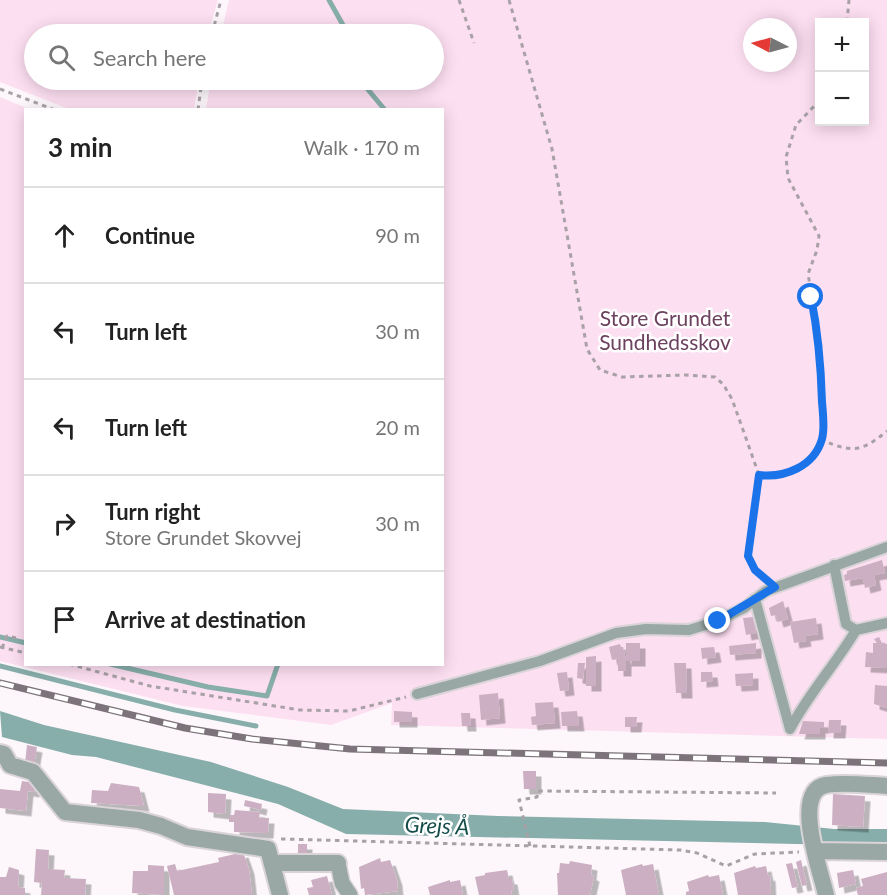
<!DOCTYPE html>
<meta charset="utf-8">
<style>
:root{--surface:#fff;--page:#f2f2f2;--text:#222;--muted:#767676;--line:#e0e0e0}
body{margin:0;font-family:Lato,sans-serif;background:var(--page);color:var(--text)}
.controls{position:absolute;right:18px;top:18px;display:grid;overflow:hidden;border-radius:0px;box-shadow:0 3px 15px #0003}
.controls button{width:54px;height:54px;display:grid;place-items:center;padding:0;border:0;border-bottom:2px solid var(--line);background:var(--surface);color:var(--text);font:30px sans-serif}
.compass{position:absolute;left:743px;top:18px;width:54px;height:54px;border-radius:50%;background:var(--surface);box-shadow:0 3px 15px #0003;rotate:276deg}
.stop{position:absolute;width:18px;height:18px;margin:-14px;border:4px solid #1a73e8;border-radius:50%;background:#fff}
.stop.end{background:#1a73e8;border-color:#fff;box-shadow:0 2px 6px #0008}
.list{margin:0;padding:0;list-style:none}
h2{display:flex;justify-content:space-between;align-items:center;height:78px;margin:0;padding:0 24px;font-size:26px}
h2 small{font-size:20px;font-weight:400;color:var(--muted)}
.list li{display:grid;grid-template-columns:39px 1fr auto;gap:18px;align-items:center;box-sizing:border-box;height:96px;padding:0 24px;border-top:2px solid var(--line)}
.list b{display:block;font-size:22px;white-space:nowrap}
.list p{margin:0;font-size:20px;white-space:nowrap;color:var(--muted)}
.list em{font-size:20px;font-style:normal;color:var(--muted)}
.icon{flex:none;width:33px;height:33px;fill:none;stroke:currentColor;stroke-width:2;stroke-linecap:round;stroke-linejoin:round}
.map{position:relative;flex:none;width:887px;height:895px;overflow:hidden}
.search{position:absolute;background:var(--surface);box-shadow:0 3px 15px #0003;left:24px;top:24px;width:420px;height:66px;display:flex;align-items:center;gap:15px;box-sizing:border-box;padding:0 21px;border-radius:33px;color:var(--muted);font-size:22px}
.panel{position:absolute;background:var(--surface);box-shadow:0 3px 15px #0003;left:24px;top:108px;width:420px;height:558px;border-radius:0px}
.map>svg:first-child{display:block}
.green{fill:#fddff2;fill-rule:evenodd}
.water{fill:#88aeab}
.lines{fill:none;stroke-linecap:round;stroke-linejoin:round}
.stream{stroke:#88aeab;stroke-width:5}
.building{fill:#ccafc2;filter:url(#shadow)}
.service-casing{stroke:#dad4d8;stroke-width:14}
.pedestrian-casing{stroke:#dad4d8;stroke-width:18}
.minor-casing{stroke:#dad4d8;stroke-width:20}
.path{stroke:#a8a1a6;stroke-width:3;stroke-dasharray:4.5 4.5;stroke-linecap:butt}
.service{stroke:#99a7a5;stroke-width:10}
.pedestrian{stroke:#99a7a5;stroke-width:15}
.minor{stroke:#99a7a5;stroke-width:16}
.rail-casing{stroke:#7c747a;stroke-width:7}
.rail{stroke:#fff;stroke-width:4.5;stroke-dasharray:14;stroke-linecap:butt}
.route{stroke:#1a73e8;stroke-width:8}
.labels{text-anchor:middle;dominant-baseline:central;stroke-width:5;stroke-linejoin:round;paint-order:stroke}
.park-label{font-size:21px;fill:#6c425f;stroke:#fff}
.water-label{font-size:22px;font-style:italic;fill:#144d4a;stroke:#fff}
</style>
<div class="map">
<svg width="887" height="895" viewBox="0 0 887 895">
<defs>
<filter id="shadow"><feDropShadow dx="5.5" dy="5.5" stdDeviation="0" flood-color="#0004"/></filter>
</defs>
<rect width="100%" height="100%" fill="#fdf7fb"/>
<path class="green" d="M0,0h218l-10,34h-174v46h165l-5,29h-125l-69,-27z
M229,0h658v739l-496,-14 1,-22 -61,22 -148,-19 -183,-45v-564l29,12 -3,1v554h416v-554l-236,-1 5,-29h223v-46h-213zM820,22h44v100h-44zM752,27h36v36h-36z"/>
<path class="water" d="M0,711l44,14 167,37 77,25 55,22 155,7 267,6 69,7h53v17l-541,-12 -68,-30 -182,-47 -24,-2 -70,-18z"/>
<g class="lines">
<path class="stream" d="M329,0l19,34
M360,80l25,30
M0,637l26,6
M110,664l98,23 59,9 11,-32
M0,666l175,44 81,16"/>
</g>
<path class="building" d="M882,560l3,13 -11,2 2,10 -11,3 -2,-10 -18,3 -1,-6 3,-1v-3z
M783,601l5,18 -10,3 -2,-7 -5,1 -2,-8z
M753,617l3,16 -10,2 -3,-17z
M816,618l2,16 -13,2 1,5 -12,2 -4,-21z
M879,637l3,6 5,1v24l-22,-1 1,-15 7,1v-10h4l-3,-4z
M626,643h14v18h-14v10h-8v-12l-6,1 -3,-13 11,-3 1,3h2l3,13z
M756,643v10l-26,2 -1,-9z
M714,647l2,10 -14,2 -1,-11z
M596,656v30h-10v-29z
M578,663h7l-2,16 -6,-1z
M674,663h12l1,30h-11z
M567,672l2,18 -9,1 -3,-18z
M701,672h11l1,9 -12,1z
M753,673v12l-17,1 -1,-12z
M875,685l12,1v22l-13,-4z
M498,693l2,25 -19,2 -2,-25z
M553,702l2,21 -23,2 -1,-8 5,-1 -1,-13z
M394,711l18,1v10h-18z
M577,711l2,15h-17l-1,-14z
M461,713h9l1,13h-9z
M625,717h12l-1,10h-11z
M829,720h12l-1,13h-12z
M803,721l21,1v6h-4v6h-21z
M27,745l10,2 -3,18 -9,-2z
M523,771h13v18h-12z
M22,781l13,2 -1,9 -6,-1 -2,20 -26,-3v-19l20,2z
M111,783l28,4 5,19 -53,-3 1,-13 16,1z
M208,793l18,1 -1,20 -17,-2z
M833,794l32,2 -2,31 -31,-2z
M245,800l17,4 -1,6 -17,-4z
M235,810l25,2 -1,6h10l-1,15 -34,-1v-10h-5v-7h5z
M298,844h9v13h-9z
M36,849l13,1 -1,19 17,1 -1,8 22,1 -1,16h-44l1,-12 -8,-1z
M243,852l6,17 3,26h-78l-7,-29 8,-2 2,7 42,-9 -1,-4z
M380,858l1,4 9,-2 7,20 1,11 -33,4 -1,-7 -3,1 -2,-22z
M801,860l6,25 -5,1 -6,-24z
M570,861l22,4 -1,10 3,1 -4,19h-32l-1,-22h2l1,-10 9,1z
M792,863l6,24 -6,1 -6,-24z
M642,864l1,2 10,-2 6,31h-33l-5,-25z
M148,865l16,1v29l-32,-2 1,-22h15z
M755,866l1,2 10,-2 2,10 2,-1 1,20h-33l-4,-22z
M9,867l10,3 -1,17 7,1v7h-25v-18h6z
M507,870l2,9h3l2,12h-3l1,4h-33l-4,-18 10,-2v-2z
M853,870l3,14 -17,4 -2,-15z
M887,872v23h-29l-2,-7 7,-2 -2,-7z
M708,875l1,2 10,-2 4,20h-37v-3l3,-1 -2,-9z
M327,876l5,19h-23l-2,-7 6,-1 -2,-7z
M450,880v2l10,-2 3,15h-33l-2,-8z"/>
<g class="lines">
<defs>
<path id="service" d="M834,565l12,59 10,6 31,-7
M755,599l35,130
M417,694l123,-33 76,-28 30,-4 43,1 29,-9 26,-13 22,-17 121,-44
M790,729c19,-36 46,-65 66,-99"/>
<path id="pedestrian" d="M338,863l4,20 8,12"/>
<path id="minor" d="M0,753l4,1 6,11 23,7 32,40 74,8 22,6 26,11 81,12 12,46
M816,851l71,1
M273,863h65
M826,895c-5,-23 -35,-104 0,-110 19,-3 42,0 61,1"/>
</defs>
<use href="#service" class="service-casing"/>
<use href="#pedestrian" class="pedestrian-casing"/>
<use href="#minor" class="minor-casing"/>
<path class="path" d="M459,0l15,43
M509,0l43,149 35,200 13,21 22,7 64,-2 29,2 8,7 9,15 27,76 -11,81 7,14 10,8
M847,22l2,-22
M212,34l9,-34
M0,89l55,21
M820,100l-24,25 -10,32 2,21 31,58 -2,14 -9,24 11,63 3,103c30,13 40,12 65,-9
M198,110l4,-30
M759,475c31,3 47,-10 63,-35
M0,647l26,6
M2,648l5,-12 9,2
M69,664l81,22 150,24 49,1 57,-14
M281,839l399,11 17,3 29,13 29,-12 44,-2
M530,846l-11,-46 18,-3 1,-6 238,2"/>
<use href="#service" class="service"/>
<use href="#pedestrian" class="pedestrian"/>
<use href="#minor" class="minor"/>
<defs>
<path id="rail" d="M0,683l185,45 67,11 98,10 537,14"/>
</defs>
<use href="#rail" class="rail-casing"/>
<use href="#rail" class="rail"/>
</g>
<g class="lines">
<path class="route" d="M718,621l57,-34 -20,-17 -7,-14 11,-81c25,3 55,-8 63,-36 3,-11 1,-25 0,-37 -1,-36 -4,-70 -11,-105"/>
</g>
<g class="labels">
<g class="park-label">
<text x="665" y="317">Store Grundet<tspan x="665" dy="24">Sundhedsskov</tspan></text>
</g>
<g class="water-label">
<text transform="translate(437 825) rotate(2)">Grejs Å</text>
</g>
</g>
</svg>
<div class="controls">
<button>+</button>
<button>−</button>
</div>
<svg class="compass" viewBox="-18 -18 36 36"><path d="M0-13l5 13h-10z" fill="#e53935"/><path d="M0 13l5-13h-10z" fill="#767676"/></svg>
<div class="stop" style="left:811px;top:297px"></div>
<div class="stop end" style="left:718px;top:621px"></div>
<div class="search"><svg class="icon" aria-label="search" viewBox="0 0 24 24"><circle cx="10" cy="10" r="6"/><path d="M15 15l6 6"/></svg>Search here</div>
<section class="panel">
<h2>3 min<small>Walk · 170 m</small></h2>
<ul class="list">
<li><svg class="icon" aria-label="ahead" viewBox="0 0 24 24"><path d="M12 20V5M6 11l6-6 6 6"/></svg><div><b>Continue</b></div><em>90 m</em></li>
<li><svg class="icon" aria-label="left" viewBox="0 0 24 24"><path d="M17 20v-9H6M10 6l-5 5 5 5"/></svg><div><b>Turn left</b></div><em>30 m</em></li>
<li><svg class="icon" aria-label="left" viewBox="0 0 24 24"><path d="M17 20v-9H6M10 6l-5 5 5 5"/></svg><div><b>Turn left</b></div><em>20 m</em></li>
<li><svg class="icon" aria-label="right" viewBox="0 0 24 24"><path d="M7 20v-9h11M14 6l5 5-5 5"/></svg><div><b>Turn right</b><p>Store Grundet Skovvej</p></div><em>30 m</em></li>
<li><svg class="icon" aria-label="arrive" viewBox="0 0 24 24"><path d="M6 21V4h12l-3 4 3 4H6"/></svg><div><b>Arrive at destination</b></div></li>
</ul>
</section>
</div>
